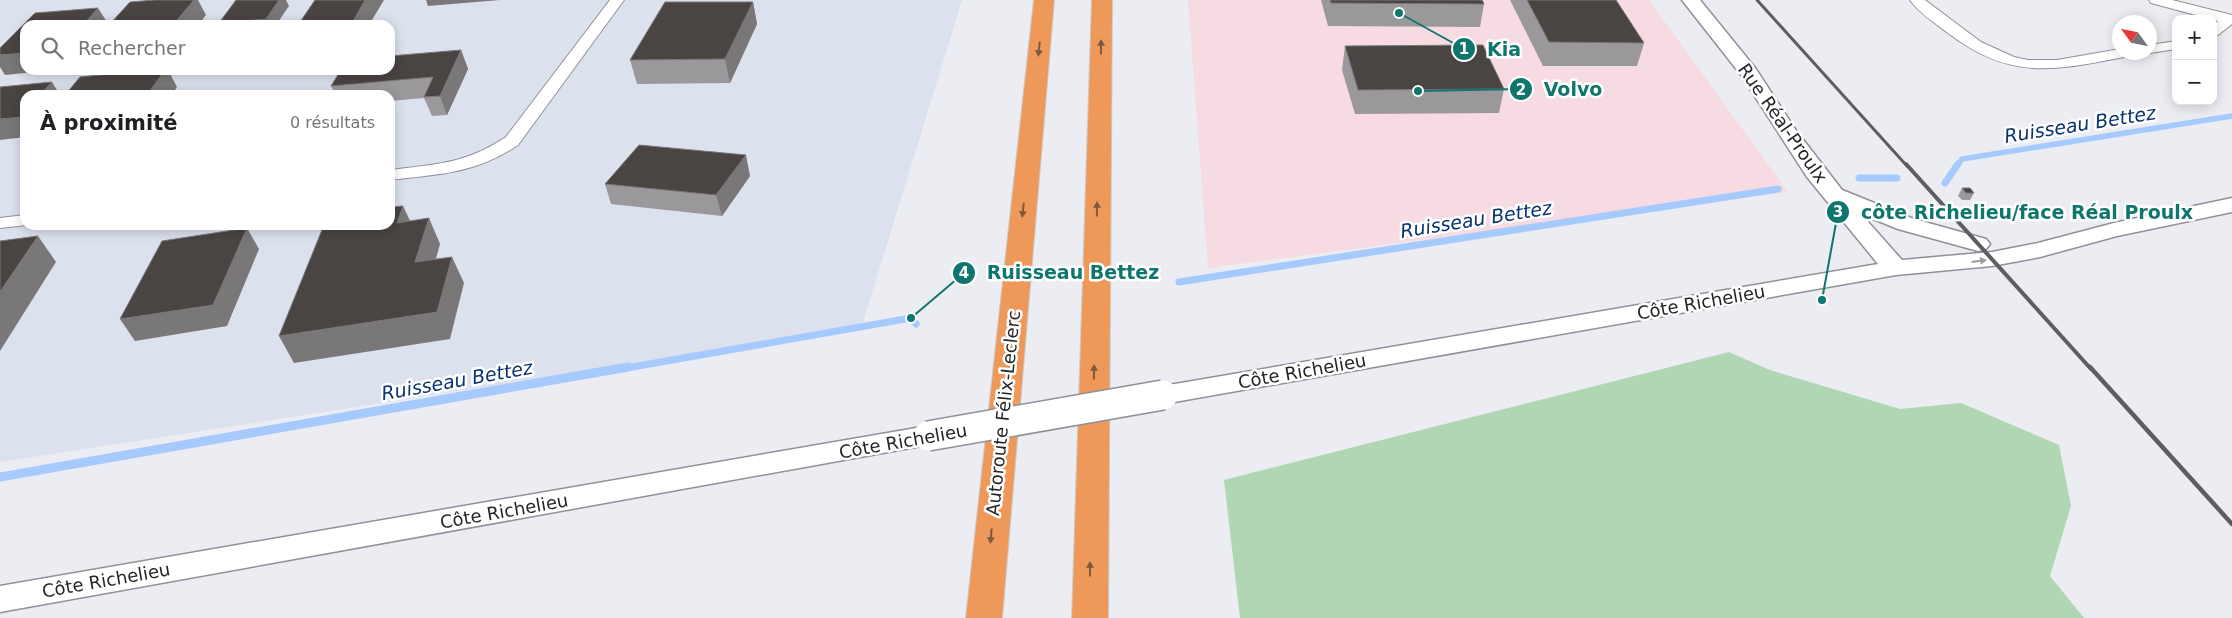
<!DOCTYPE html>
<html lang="fr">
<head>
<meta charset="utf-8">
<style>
	:root { --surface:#fff; --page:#f6f6f6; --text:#202124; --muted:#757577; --line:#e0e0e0 }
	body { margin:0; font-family:"DejaVu Sans",sans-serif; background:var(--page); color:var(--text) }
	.controls { position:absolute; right:15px; top:15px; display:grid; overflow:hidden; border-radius:10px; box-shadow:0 2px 12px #0003 }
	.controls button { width:45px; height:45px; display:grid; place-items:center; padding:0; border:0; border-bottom:1px solid var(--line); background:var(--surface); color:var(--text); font:25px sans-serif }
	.compass { position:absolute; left:2112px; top:15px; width:45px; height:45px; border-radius:50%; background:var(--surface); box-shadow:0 2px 12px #0003; rotate:303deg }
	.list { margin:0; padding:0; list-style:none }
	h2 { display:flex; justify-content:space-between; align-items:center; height:65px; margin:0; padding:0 20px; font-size:21px }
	h2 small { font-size:16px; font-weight:400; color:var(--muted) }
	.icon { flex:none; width:28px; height:28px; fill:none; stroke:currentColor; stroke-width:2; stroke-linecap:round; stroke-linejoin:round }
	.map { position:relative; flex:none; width:2232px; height:618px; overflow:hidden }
	.search { position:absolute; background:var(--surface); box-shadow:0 2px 12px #0003; left:20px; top:20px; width:375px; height:55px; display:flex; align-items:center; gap:12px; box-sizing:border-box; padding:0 18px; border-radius:15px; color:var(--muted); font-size:19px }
	.panel { position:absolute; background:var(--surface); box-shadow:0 2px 12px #0003; left:20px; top:90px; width:375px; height:140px; border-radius:15px }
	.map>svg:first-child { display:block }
	.commercial { fill:#f6dbe2 }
	.built { fill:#dbe1ed; fill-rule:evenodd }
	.green { fill:#b1d6b3 }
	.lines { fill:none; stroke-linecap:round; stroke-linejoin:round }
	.stream-far2 { stroke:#a6c9fe; stroke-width:5.5 }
	.stream-far1 { stroke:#a6c9fe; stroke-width:7 }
	.stream { stroke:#a6c9fe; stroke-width:9 }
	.minor-casing { stroke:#8f9196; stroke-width:2 }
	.tertiary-casing { stroke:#8f9196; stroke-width:3 }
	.motorway-casing { stroke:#cacbcb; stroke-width:2 }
	.minor { fill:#fff; fill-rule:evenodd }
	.tertiary { fill:#fff; fill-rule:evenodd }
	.motorway { fill:#ee995a; fill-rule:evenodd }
	.rail-far2 { stroke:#5d5e61; stroke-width:3 }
	.rail-far1 { stroke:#5d5e61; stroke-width:4 }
	.rail { stroke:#5d5e61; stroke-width:4.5 }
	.tertiary-bridge-casing { stroke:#8f9196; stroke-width:32; stroke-linecap:butt }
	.tertiary-bridge { stroke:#fff; stroke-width:29 }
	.wall { fill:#9a989b }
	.shaded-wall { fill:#7a7778 }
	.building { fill:#4a4443; stroke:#7a7778 }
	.oneway { fill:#7f593e }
	.oneway2 { fill:#9c9d9e }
	.labels { text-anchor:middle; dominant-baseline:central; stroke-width:5; stroke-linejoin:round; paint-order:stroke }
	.street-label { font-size:18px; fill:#242527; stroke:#fff }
	.water-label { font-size:19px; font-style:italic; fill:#08336f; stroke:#fff }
	.leader { fill:none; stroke:#0f766e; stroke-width:2 }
	.callout-dot { fill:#0f766e; stroke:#fff; stroke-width:2 }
	.mark-label { font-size:15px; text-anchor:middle; font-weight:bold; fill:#fff }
	.callout-label { font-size:19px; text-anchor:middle; font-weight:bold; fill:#0f766e; stroke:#fff; stroke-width:5; stroke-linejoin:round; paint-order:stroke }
</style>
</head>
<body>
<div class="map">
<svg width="2232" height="618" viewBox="0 0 2232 618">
	<rect width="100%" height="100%" fill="#ebedf3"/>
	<path class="commercial" d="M 1188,0 L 1649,0 L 1788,192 L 1208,268 Z"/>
	<path class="built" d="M 0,0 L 962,0 L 861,329 L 0,462 ZM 25,25 L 390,25 L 390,70 L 25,70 ZM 25,95 L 390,95 L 390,225 L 25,225 Z"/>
	<path class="green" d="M 1729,352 L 1770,370 L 1900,409 L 1961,403 L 2059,445 L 2071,506 L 2050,576 L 2084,618 L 1240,618 L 1224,480 Z"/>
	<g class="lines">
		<path class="stream-far2" d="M 1957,166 L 1962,159 L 2232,116"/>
		<path class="stream-far1" d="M 1859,178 L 1897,178
			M 1945,183 L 1958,164
			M 1179,282 L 1778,189
			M 621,369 L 911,318 L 916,324"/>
		<path class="stream" d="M 0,477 L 628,367"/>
		<defs>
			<path id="minor" d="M 610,0 L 624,0 L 518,145 C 474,174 440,174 390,180 L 390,170 C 437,164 465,164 506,137 Z
				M 1910,0 L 1925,0 L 1981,42 L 2014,57 L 2028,60 L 2057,60 L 2120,49 L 2120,52 L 2137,52 L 2130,56 C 2056,70 2012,82 1948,33 C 1935,23 1919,13 1910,0 Z
				M 2149,0 L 2172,0 L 2232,15 L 2232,24 L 2218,35 L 2213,36 L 2213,25 L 2218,21 L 2151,3 Z
				M 2176,41 L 2176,49 L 2150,53 L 2146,52 L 2150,52 L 2150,45 Z
				M 25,215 L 25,225 L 27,225 L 0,228 L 0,218 Z"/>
			<path id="tertiary" d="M 1682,0 L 1700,0 L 1756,69 L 1795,129 L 1842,190 L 1914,219 L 1986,239 L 1990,244 L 1986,249 L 1978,251 L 1898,229 L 1861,214 L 1902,260 L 1992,252 L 2038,243 L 2114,223 L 2232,198 L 2232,212 L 2117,236 L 2040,257 L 1992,266 L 1896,275 L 1163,404 L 1153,402 L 1149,395 L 1153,388 L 1163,386 L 1878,264 L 1807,177 L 1741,75 Z
				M 928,426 L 938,429 L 942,436 L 938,443 L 0,612 L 0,586 Z"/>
			<path id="motorway" d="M 1034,0 L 1054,0 L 1002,618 L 966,618 Z
				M 1092,0 L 1112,0 L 1108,618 L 1072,618 Z"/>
		</defs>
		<use href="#minor" class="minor-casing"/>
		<use href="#tertiary" class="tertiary-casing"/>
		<use href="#motorway" class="motorway-casing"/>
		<use href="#minor" class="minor"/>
		<use href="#tertiary" class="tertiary"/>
		<use href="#motorway" class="motorway"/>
		<path class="rail-far2" d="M 1757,0 L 1907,166"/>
		<path class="rail-far1" d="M 1906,164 L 2091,369"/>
		<path class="rail" d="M 2090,367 L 2232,524"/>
		<defs>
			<path id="tertiary-bridge" d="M 928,436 L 1163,395"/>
		</defs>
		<use href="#tertiary-bridge" class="tertiary-bridge-casing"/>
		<use href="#tertiary-bridge" class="tertiary-bridge"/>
	</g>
	<path class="wall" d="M 1321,0 L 1482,0 L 1484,4 L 1480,27 L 1328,26 Z
		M 1510,0 L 1616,0 L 1644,43 L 1637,66 L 1543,66 Z
		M 753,2 L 757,24 L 730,83 L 637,84 L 630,60 Z
		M 1345,46 L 1504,89 L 1499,113 L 1355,114 L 1342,70 Z
		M 461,50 L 468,69 L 447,115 L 432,116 L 424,98 L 390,101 L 390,95 L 336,95 L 331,86 Z
		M 750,176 L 722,216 L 611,204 L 605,184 Z
		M 1962,188 L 1974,193 L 1970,200 L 1962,200 L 1958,196 Z"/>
	<path class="shaded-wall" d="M 194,0 L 198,0 L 206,15 L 198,25 L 173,25 Z
		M 279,0 L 286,0 L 289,6 L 276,25 L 220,25 L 219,23 Z
		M 365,0 L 384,0 L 369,25 L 326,25 Z
		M 426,0 L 500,0 L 428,6 Z
		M 753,2 L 757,24 L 730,83 L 725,59 Z
		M 98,8 L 109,25 L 83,25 Z
		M 461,50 L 468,69 L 447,115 L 440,96 Z
		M 25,53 L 25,70 L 54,70 L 5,75 L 0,67 L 0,55 Z
		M 165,70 L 168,70 L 177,87 L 172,95 L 147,95 Z
		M 52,82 L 60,95 L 40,95 Z
		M 25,113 L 25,137 L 0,140 L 0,119 Z
		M 746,155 L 750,176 L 722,216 L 716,195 Z
		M 403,206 L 415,231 L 397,223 Z
		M 429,218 L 440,244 L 428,288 L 415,262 Z
		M 247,228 L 259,249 L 227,326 L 135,341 L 120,319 Z
		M 38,236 L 56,262 L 0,351 L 0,292 Z
		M 452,257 L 464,283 L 450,339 L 294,363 L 279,336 Z"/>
	<path class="building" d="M 155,0 L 194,0 L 173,25 L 109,25 L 130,2 Z
		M 236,0 L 279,0 L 266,19 L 219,23 Z
		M 315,0 L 365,0 L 352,23 L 326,25 L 298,25 Z
		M 1330,0 L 1482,0 L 1484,4 L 1331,3 Z
		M 1527,0 L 1616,0 L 1644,43 L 1549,42 Z
		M 665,2 L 753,2 L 725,59 L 630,60 Z
		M 98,8 L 83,25 L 25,25 L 25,53 L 0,55 L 0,48 L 35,13 Z
		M 1483,45 L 1504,89 L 1358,90 L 1345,46 Z
		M 461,50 L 440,96 L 424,97 L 433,77 L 331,86 L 341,70 L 390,70 L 390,56 Z
		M 150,70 L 165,70 L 147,95 L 65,95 L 80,77 Z
		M 52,82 L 40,95 L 25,95 L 25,113 L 22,117 L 0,119 L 0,87 Z
		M 639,145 L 746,155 L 716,195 L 605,184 Z
		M 1962,188 L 1970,188 L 1974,193 L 1966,193 Z
		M 403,206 L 397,223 L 429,218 L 415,262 L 452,257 L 437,312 L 279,336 L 324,225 L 390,225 L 390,207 Z
		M 247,228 L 213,305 L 120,319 L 162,241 Z
		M 38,236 L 0,292 L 0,241 Z"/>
	<defs><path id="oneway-solid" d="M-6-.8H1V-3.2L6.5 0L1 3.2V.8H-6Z" transform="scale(1.25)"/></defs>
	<g class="oneway">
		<use href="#oneway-solid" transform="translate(1101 47) rotate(-89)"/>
		<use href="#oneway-solid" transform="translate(1039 49) rotate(96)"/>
		<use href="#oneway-solid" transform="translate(1097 209) rotate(-89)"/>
		<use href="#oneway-solid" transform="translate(1023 210) rotate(96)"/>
		<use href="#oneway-solid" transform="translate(1094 372) rotate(-89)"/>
		<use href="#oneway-solid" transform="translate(991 536) rotate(95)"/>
		<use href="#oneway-solid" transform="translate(1090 569) rotate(-90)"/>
	</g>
	<use class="oneway2" href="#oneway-solid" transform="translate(1979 261) rotate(-7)"/>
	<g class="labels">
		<g class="street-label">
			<text transform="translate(1783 123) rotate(55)">Rue Réal-Proulx</text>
			<text transform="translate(1701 302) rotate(-10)">Côte Richelieu</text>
			<text transform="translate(1302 371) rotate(-10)">Côte Richelieu</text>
			<text transform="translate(1003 413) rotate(-84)">Autoroute Félix-Leclerc</text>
			<text transform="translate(903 441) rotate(-10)">Côte Richelieu</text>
			<text transform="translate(504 511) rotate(-10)">Côte Richelieu</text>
			<text transform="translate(106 580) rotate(-10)">Côte Richelieu</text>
		</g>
		<g class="water-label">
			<text transform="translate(2080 124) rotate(-9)">Ruisseau Bettez</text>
			<text transform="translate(1476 219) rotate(-9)">Ruisseau Bettez</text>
			<text transform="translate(457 380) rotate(-10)">Ruisseau Bettez</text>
		</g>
	</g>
	<path class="leader" d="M1399 13L1464 49M1418 91L1521 89M1822 300L1838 212M911 318L964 273"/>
	<g class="callout-dot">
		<circle cx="1399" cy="13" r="5"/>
		<circle cx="1418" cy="91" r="5"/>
		<circle cx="1822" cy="300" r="5"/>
		<circle cx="911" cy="318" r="5"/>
		<circle cx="1464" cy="49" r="12"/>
		<circle cx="1521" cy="89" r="12"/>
		<circle cx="1838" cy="212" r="12"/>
		<circle cx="964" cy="273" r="12"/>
	</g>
	<g class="mark-label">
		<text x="1464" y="54">1</text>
		<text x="1521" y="95">2</text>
		<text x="1838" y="217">3</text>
		<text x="964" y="278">4</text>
	</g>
	<g class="callout-label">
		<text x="1504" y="56">Kia</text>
		<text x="1573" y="96">Volvo</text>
		<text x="2027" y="219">côte Richelieu/face Réal Proulx</text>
		<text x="1073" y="279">Ruisseau Bettez</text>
	</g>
</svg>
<div class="controls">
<button>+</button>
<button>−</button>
</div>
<svg class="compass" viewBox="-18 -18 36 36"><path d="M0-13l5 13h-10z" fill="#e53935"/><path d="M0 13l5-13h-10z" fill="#757577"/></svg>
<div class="search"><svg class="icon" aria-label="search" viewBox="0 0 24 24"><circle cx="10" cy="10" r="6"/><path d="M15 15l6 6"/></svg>Rechercher</div>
<section class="panel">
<h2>À proximité<small>0 résultats</small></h2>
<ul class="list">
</ul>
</section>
</div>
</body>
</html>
